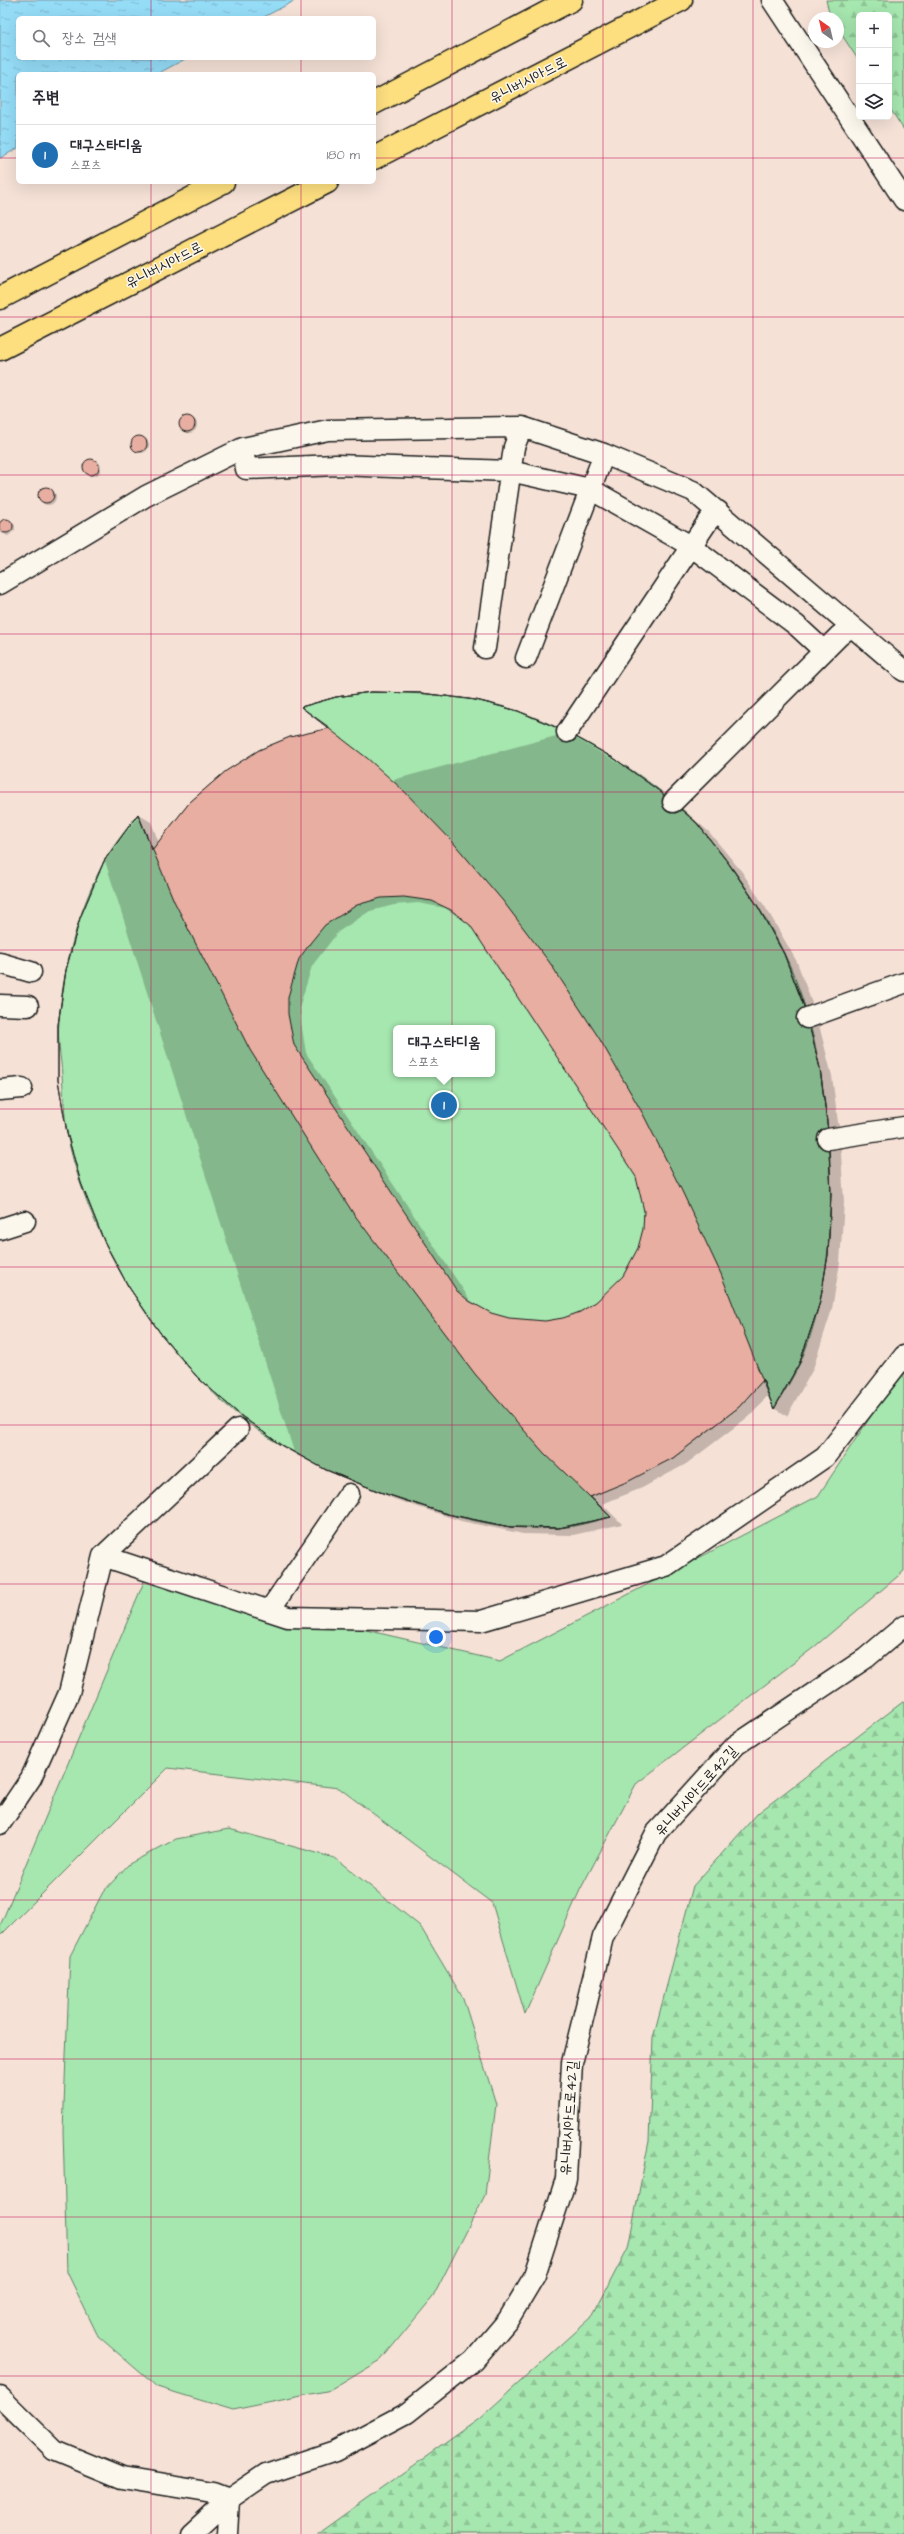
<!DOCTYPE html>
<html lang="ko">
<head>
<meta charset="utf-8">
<style>
	:root { --surface:#fff; --page:#f7f7f7; --text:#2b2b33; --muted:#7c7c81; --line:#e1e1e2; --accent:#1f6fb2 }
	body { margin:0; font-family:"Architects Daughter","Poor Story",sans-serif; background:var(--page); color:var(--text) }
	.controls { position:absolute; right:12px; top:12px; display:grid; overflow:hidden; border-radius:6px; box-shadow:0 4px 16px #0002 }
	.controls button { width:36px; height:36px; display:grid; place-items:center; padding:0; border:0; border-bottom:1px solid var(--line); background:var(--surface); color:var(--text); font:20px sans-serif }
	.compass { position:absolute; left:808px; top:12px; width:36px; height:36px; border-radius:50%; background:var(--surface); box-shadow:0 4px 16px #0002; rotate:326deg }
	.you { position:absolute; left:436px; top:1637px; width:14px; height:14px; margin:-10px; border:3px solid #fff; border-radius:50%; background:#1a73e8; box-shadow:0 0 0 6px #1a73e833 }
	.badge { display:grid; place-items:center; width:26px; height:26px; border-radius:50%; background:var(--accent); color:#fff; font-size:13px; font-weight:700 }
	.pin { position:absolute; translate:-50% -50%; border:2px solid #fff; box-shadow:0 1px 4px #0006 }
	.popup { position:absolute; left:393px; top:1025px; width:102px; height:52px; box-sizing:border-box; display:grid; place-content:center; border-radius:6px; background:var(--surface); filter:drop-shadow(0 1px 3px #0005); font-size:13px; white-space:nowrap; color:var(--muted) }
	.popup b { font-size:15px; color:var(--text) }
	.popup::after { content:''; position:absolute; left:50%; top:100%; margin-left:-8px; border:8px solid transparent; border-top-color:var(--surface) }
	.list { margin:0; padding:0; list-style:none }
	h2 { display:flex; justify-content:space-between; align-items:center; height:52px; margin:0; padding:0 16px; font-size:17px }
	h2 small { font-size:13px; font-weight:400; color:var(--muted) }
	.list li { display:grid; grid-template-columns:26px 1fr auto; gap:12px; align-items:center; box-sizing:border-box; height:60px; padding:0 16px; border-top:1px solid var(--line) }
	.list b { display:block; font-size:15px; white-space:nowrap }
	.list p { margin:0; font-size:13px; white-space:nowrap; color:var(--muted) }
	.list em { font-size:13px; font-style:normal; color:var(--muted) }
	.icon { flex:none; width:22px; height:22px; fill:none; stroke:currentColor; stroke-width:2; stroke-linecap:round; stroke-linejoin:round }
	.map { position:relative; flex:none; width:904px; height:2534px; overflow:hidden }
	.search { position:absolute; background:var(--surface); box-shadow:0 4px 16px #0002; left:16px; top:16px; width:360px; height:44px; display:flex; align-items:center; gap:10px; box-sizing:border-box; padding:0 14px; border-radius:6px; color:var(--muted); font-size:15px }
	.panel { position:absolute; background:var(--surface); box-shadow:0 4px 16px #0002; left:16px; top:72px; width:360px; height:112px; border-radius:6px }
	.map>svg:first-child { display:block }
	.forest { fill:url(#forest-firs); stroke:#618166 }
	.park { fill:#a6e6af; stroke:#618166; fill-rule:evenodd }
	.water { fill:url(#water-ripples); stroke:#658f9f }
	.shadow { fill:#0003; fill-rule:evenodd }
	.building { fill:#e7aea1; stroke:#1c1c1c; fill-rule:evenodd }
	.lines { fill:none; stroke-linecap:round; stroke-linejoin:round }
	.minor-casing { stroke:#1c1c1c; stroke-width:23 }
	.major-casing { stroke:#1c1c1c; stroke-width:25 }
	.minor { stroke:#fbf7ec; stroke-width:20 }
	.major { stroke:#fddf80; stroke-width:22 }
	.grid { fill:none; stroke:#c2185b; stroke-width:1; stroke-opacity:0.55 }
	.labels { text-anchor:middle; dominant-baseline:central; stroke-width:3; stroke-linejoin:round; paint-order:stroke }
	.street-label { font-size:15px; fill:#1c1c1c; stroke:#fbf7ec }
</style>
</head>
<body>
<div class="map">
<svg width="904" height="2534" viewBox="0 0 904 2534">
	<defs>
		<pattern id="forest-firs" width="22" height="20" patternUnits="userSpaceOnUse"><rect width="22" height="20" fill="#a6e6af"/><path d="M5 1l3.5 6h-7zM16 11l3.5 6h-7z" fill="#8ec596"/></pattern>
		<pattern id="water-ripples" width="26" height="14" patternUnits="userSpaceOnUse"><rect width="26" height="14" fill="#95dcf7"/><path d="M2 4q2-2 4 0t4 0M15 11q2-2 4 0t4 0" fill="none" stroke="#80bcd3"/></pattern>
	</defs>
	<rect width="100%" height="100%" fill="#f5e1d6"/>
	<filter id="ink" filterUnits="userSpaceOnUse"><feTurbulence type="fractalNoise" baseFrequency=".025" numOctaves="2"/><feDisplacementMap in="SourceGraphic" scale="8" xChannelSelector="R" yChannelSelector="G"/><feConvolveMatrix kernelMatrix="1 2 1 2 8 2 1 2 1" color-interpolation-filters="sRGB"/></filter>
	<g filter="url(#ink)">
		<path class="forest" d="M 826,0 L 904,0 L 904,130 L 889,107 L 889,15 L 859,15 L 859,61 L 838,29 L 838,18 L 830,17 Z
			M 904,1701 L 904,2534 L 318,2534 L 479,2419 L 591,2318 L 628,2248 L 649,2141 L 653,2038 L 693,1886 L 758,1813 Z"/>
		<path class="park" d="M 371,692 C 420,693 471,695 518,711 C 573,730 660,782 698,825 C 731,863 762,908 784,953 C 815,1017 826,1091 830,1161 C 833,1228 827,1299 801,1361 C 793,1378 783,1394 774,1409 L 762,1381 L 739,1407 L 673,1458 L 591,1497 L 611,1517 C 594,1521 576,1527 558,1528 C 504,1532 451,1516 400,1499 C 360,1485 319,1468 282,1446 C 178,1384 91,1252 67,1134 C 64,1116 64,1095 62,1075 C 61,1058 57,1039 59,1022 C 63,967 78,910 104,862 C 113,845 127,829 138,814 L 152,850 L 190,802 L 226,771 L 259,750 L 290,737 L 329,729 L 301,707 L 336,697 ZM 396,1028 L 492,1028 L 492,1074 L 396,1074 Z
			M 904,1366 L 904,1571 L 813,1648 L 636,1784 L 580,1890 L 525,2014 L 492,1903 L 339,1788 L 168,1768 L 0,1936 L 0,1926 L 148,1572 L 279,1610 L 500,1661 L 818,1496 Z
			M 229,1829 L 335,1858 L 420,1926 L 463,1998 L 496,2104 L 485,2195 L 433,2297 L 381,2360 L 331,2390 L 233,2410 L 157,2387 L 98,2336 L 67,2272 L 63,2131 L 70,1956 L 103,1892 L 129,1864 L 176,1839 Z"/>
		<path class="water" d="M 0,0 L 296,0 L 262,18 L 18,18 L 18,58 L 187,58 L 157,74 L 18,74 L 18,148 L 0,158 Z"/>
		<path class="shadow" d="M181 425a8 8 0 1 1 16 0a8 8 0 1 1-16 0Z
			M133 445a8 8 0 1 1 16 0a8 8 0 1 1-16 0Z
			M85 468a8 8 0 1 1 16 0a8 8 0 1 1-16 0Z
			M40 497a8 8 0 1 1 16 0a8 8 0 1 1-16 0Z
			M 5,519 L 15,525 L 15,530 L 8,536 L 0,532 L 0,522 Z
			M 567,733 L 627,768 L 671,799 L 709,832 L 742,872 L 769,913 L 797,962 L 817,1017 L 832,1076 L 840,1138 L 844,1202 L 840,1262 L 832,1309 L 813,1369 L 787,1416 L 775,1409 L 769,1394 L 752,1414 L 686,1464 L 642,1488 L 602,1504 L 622,1524 L 573,1535 L 523,1534 L 461,1521 L 394,1499 L 340,1476 L 294,1452 L 105,861 L 139,815 L 151,822 L 159,843 ZM 418,903 L 445,908 L 470,925 L 637,1177 L 643,1194 L 644,1229 L 639,1249 L 624,1277 L 597,1303 L 563,1319 L 545,1322 L 509,1319 L 490,1314 L 470,1300 L 306,1053 L 301,1022 L 300,1005 L 312,966 L 338,932 L 370,911 L 394,905 Z"/>
		<path class="building" d="M179 424a8 8 0 1 1 16 0a8 8 0 1 1-16 0Z
			M131 444a8 8 0 1 1 16 0a8 8 0 1 1-16 0Z
			M83 467a8 8 0 1 1 16 0a8 8 0 1 1-16 0Z
			M38 495a8 8 0 1 1 16 0a8 8 0 1 1-16 0Z
			M-1 526a7 7 0 1 1 14 0a7 7 0 1 1-14 0Z
			M 371,692 L 421,693 L 476,700 L 518,711 L 567,732 L 615,759 L 658,790 L 697,823 L 729,864 L 757,905 L 784,954 L 805,1009 L 820,1068 L 828,1130 L 831,1194 L 828,1255 L 820,1302 L 800,1362 L 774,1409 L 763,1380 L 739,1407 L 673,1458 L 629,1481 L 590,1497 L 611,1517 L 559,1528 L 510,1527 L 447,1514 L 380,1492 L 326,1470 L 281,1445 L 240,1415 L 197,1377 L 161,1334 L 128,1286 L 104,1241 L 81,1183 L 67,1133 L 58,1080 L 58,1025 L 66,970 L 80,918 L 104,861 L 138,814 L 152,850 L 190,802 L 226,771 L 259,750 L 290,737 L 330,728 L 301,707 L 336,697 ZM 404,897 L 432,901 L 451,910 L 470,925 L 636,1177 L 644,1211 L 643,1229 L 638,1248 L 623,1276 L 596,1302 L 580,1312 L 563,1318 L 545,1321 L 509,1318 L 491,1313 L 469,1301 L 457,1291 L 294,1045 L 288,1014 L 288,997 L 299,959 L 311,942 L 325,925 L 357,905 L 381,898 Z
			M 371,692 L 421,693 L 476,700 L 518,711 L 567,732 L 615,759 L 658,790 L 697,823 L 729,864 L 757,905 L 784,954 L 805,1009 L 820,1068 L 828,1130 L 831,1194 L 828,1255 L 820,1302 L 800,1362 L 774,1409 L 721,1274 L 681,1189 L 643,1114 L 599,1038 L 550,963 L 503,901 L 451,840 L 403,790 L 367,758 L 301,707 L 336,697 Z
			M 138,814 L 174,901 L 250,1050 L 353,1213 L 475,1374 L 544,1453 L 611,1517 L 559,1528 L 510,1527 L 447,1514 L 380,1492 L 326,1470 L 281,1445 L 240,1415 L 197,1377 L 161,1334 L 128,1286 L 104,1241 L 81,1183 L 67,1133 L 58,1080 L 58,1025 L 66,970 L 80,918 L 104,861 Z"/>
		<g class="lines">
			<defs>
				<path id="minor" d="M 772,0 L 904,200
					M 243,448 L 246,469 L 336,465 L 510,471 L 590,489 L 691,546 L 796,625 L 824,651
					M 0,584 L 146,496 L 243,448 L 328,430 L 522,427 L 604,454 L 693,491 L 904,671
					M 485,648 L 514,447 L 522,427
					M 526,658 L 604,454
					M 567,732 L 708,521 L 718,511
					M 673,802 L 839,636 L 850,627
					M 0,963 L 31,972
					M 0,1005 L 28,1006
					M 807,1018 L 904,983
					M 0,1090 L 22,1088
					M 828,1139 L 904,1127
					M 0,1229 L 25,1221
					M 103,1556 L 288,1617 L 481,1621 L 666,1566 L 825,1457 L 904,1356
					M 269,1611 L 349,1494
					M 0,1824 L 31,1778 L 69,1693 L 103,1556 L 238,1429
					M 0,2397 L 54,2450 L 122,2478 L 213,2493 L 229,2499 L 227,2534
					M 191,2534 L 229,2499 L 266,2474 L 335,2451 L 407,2413 L 474,2360 L 508,2320 L 535,2275 L 566,2179 L 572,2063 L 603,1937 L 656,1833 L 736,1745 L 866,1658 L 904,1626"/>
				<path id="major" d="M 374,103 L 571,0
					M 374,158 L 681,0
					M 0,298 L 223,182
					M 0,349 L 327,182"/>
			</defs>
			<use href="#minor" class="minor-casing"/>
			<use href="#major" class="major-casing"/>
			<use href="#minor" class="minor"/>
			<use href="#major" class="major"/>
		</g>
	</g>
	<path class="grid" d="M 151,0 L 151,18M 301,0 L 301,18M 452,0 L 452,2534M 603,0 L 603,2534M 753,0 L 753,2534M 151,58 L 151,74M 301,58 L 301,74M 0,158 L 18,158M 374,158 L 904,158M 151,182 L 151,2534M 301,182 L 301,2534M 0,317 L 904,317M 0,475 L 904,475M 0,634 L 904,634M 0,792 L 904,792M 0,950 L 904,950M 0,1109 L 904,1109M 0,1267 L 904,1267M 0,1425 L 904,1425M 0,1584 L 904,1584M 0,1742 L 904,1742M 0,1900 L 904,1900M 0,2059 L 904,2059M 0,2217 L 904,2217M 0,2376 L 904,2376"/>
	<g class="labels">
		<g class="street-label">
			<text transform="translate(528 80) rotate(-27)">유니버시아드로</text>
			<text transform="translate(164 265) rotate(-27)">유니버시아드로</text>
			<text transform="translate(696 1791) rotate(-48)">유니버시아드로42길</text>
			<text transform="translate(569 2118) rotate(-86)">유니버시아드로42길</text>
		</g>
	</g>
</svg>
<div class="controls">
<button>+</button>
<button>−</button>
<button><svg class="icon" aria-label="layers" viewBox="0 0 24 24"><path d="M12 4l9 5-9 5-9-5zM3 14l9 5 9-5"/></svg></button>
</div>
<svg class="compass" viewBox="-18 -18 36 36"><path d="M0-13l5 13h-10z" fill="#e53935"/><path d="M0 13l5-13h-10z" fill="#7c7c81"/></svg>
<div class="you"></div>
<div class="pin badge" style="left:444px;top:1105px">1</div>
<div class="popup"><b>대구스타디움</b>스포츠</div>
<div class="search"><svg class="icon" aria-label="search" viewBox="0 0 24 24"><circle cx="10" cy="10" r="6"/><path d="M15 15l6 6"/></svg>장소 검색</div>
<section class="panel">
<h2>주변<small></small></h2>
<ul class="list">
<li><span class="badge">1</span><div><b>대구스타디움</b><p>스포츠</p></div><em>180 m</em></li>
</ul>
</section>
</div>
</body>
</html>
